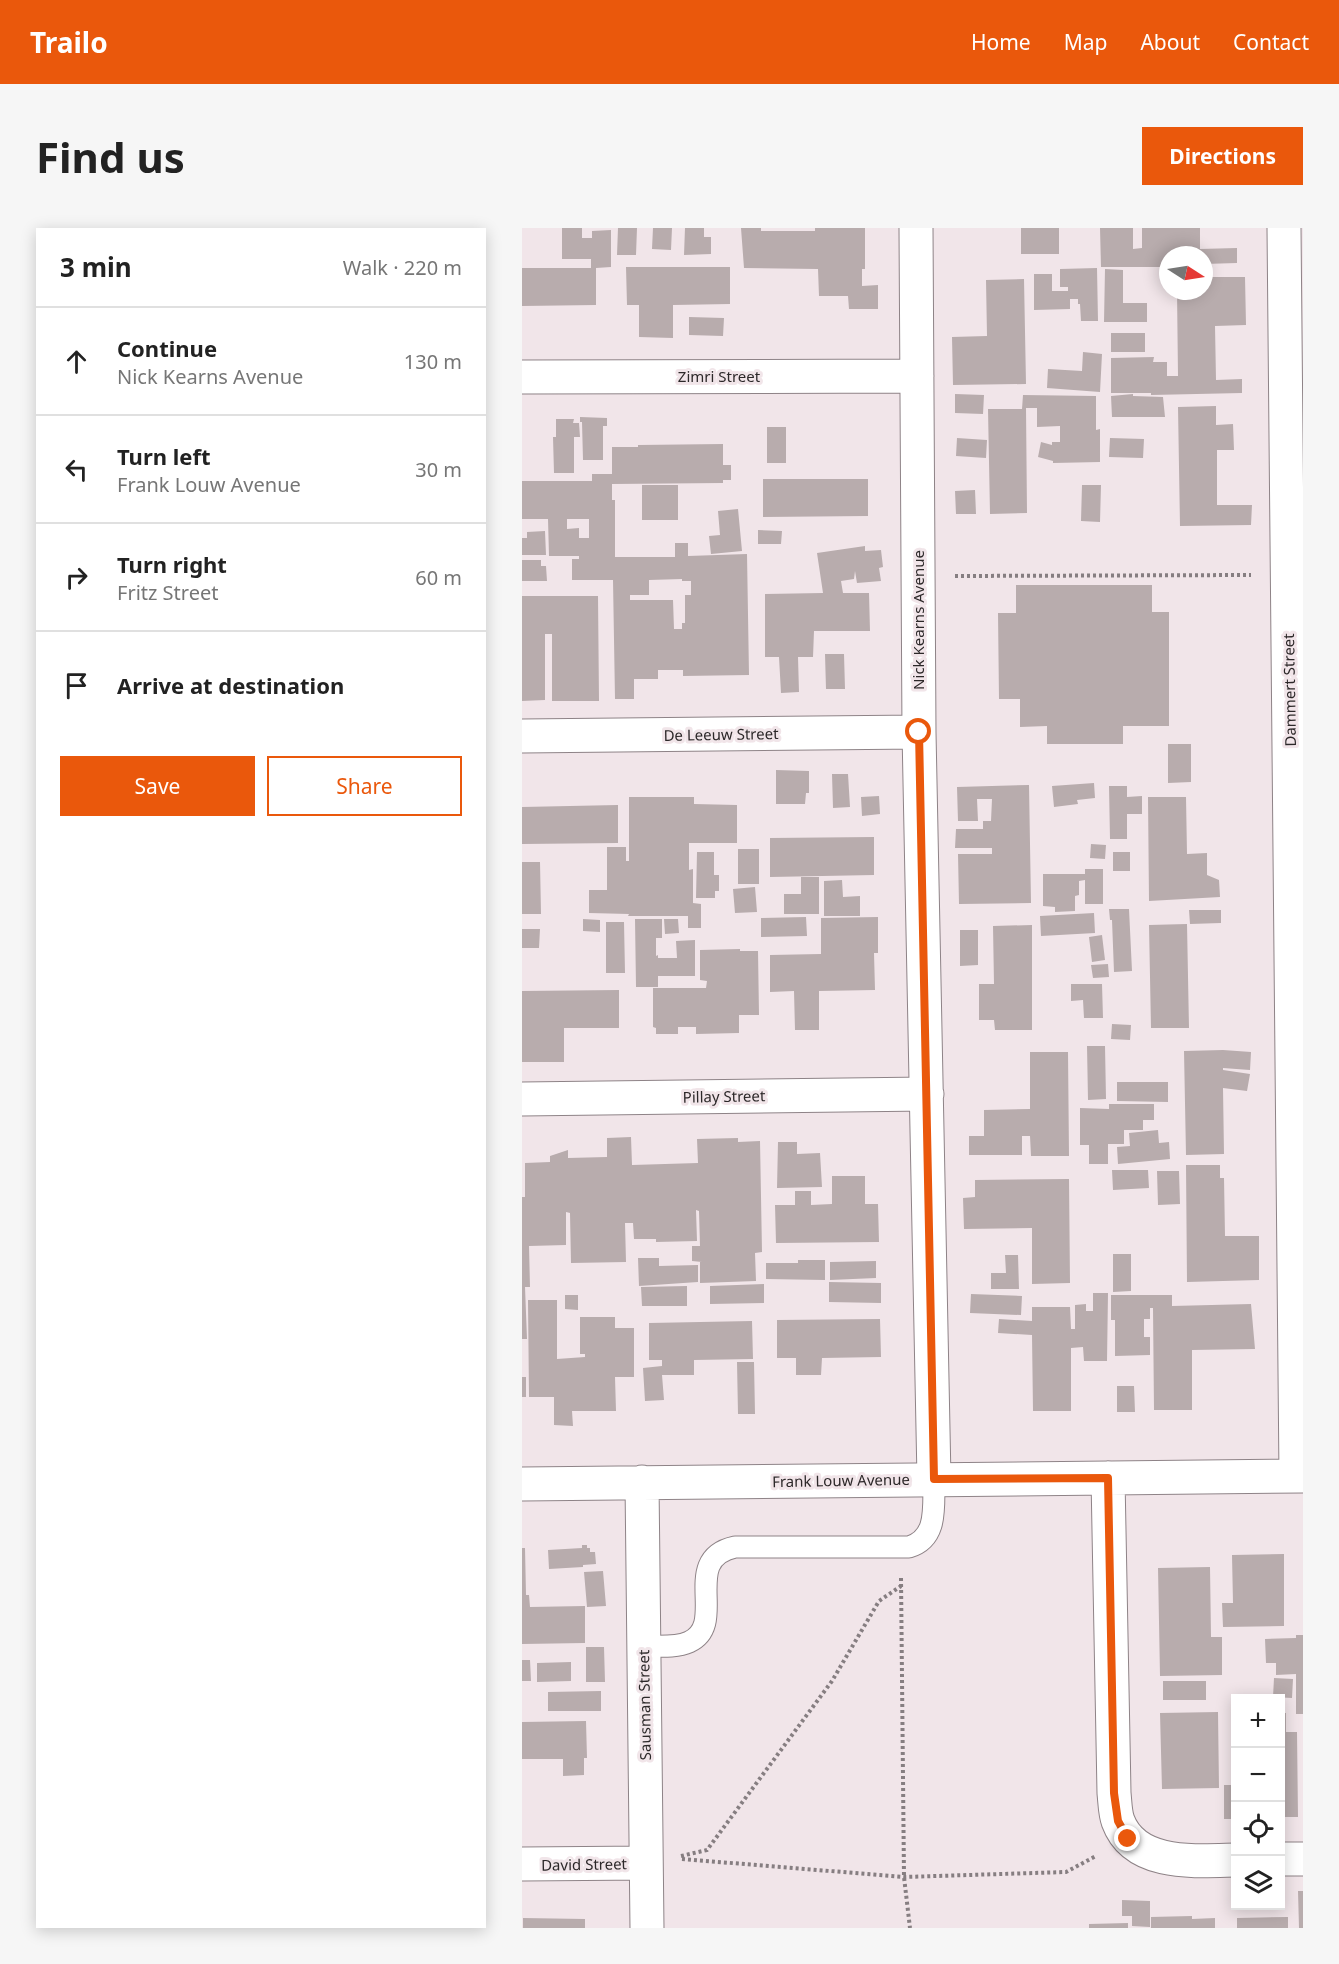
<!DOCTYPE html>
<html lang="en">
<head>
<meta charset="utf-8">
<style>
	:root { --surface:#fff; --page:#f6f6f6; --text:#222; --muted:#767676; --line:#e0e0e0; --accent:#ea580c }
	body { margin:0; font-family:"Noto Sans",sans-serif; background:var(--page); color:var(--text) }
	.controls { position:absolute; right:18px; bottom:18px; display:grid; overflow:hidden; border-radius:0px; box-shadow:0 3px 15px #0003 }
	.controls button { width:54px; height:54px; display:grid; place-items:center; padding:0; border:0; border-bottom:2px solid var(--line); background:var(--surface); color:var(--text); font:30px sans-serif }
	.compass { position:absolute; left:637px; top:18px; width:54px; height:54px; border-radius:50%; background:var(--surface); box-shadow:0 3px 15px #0003; rotate:102deg }
	.stop { position:absolute; width:18px; height:18px; margin:-14px; border:4px solid #ea580c; border-radius:50%; background:#fff }
	.stop.end { background:#ea580c; border-color:#fff; box-shadow:0 2px 6px #0008 }
	.list { margin:0; padding:0; list-style:none }
	h2 { display:flex; justify-content:space-between; align-items:center; height:78px; margin:0; padding:0 24px; font-size:26px }
	h2 small { font-size:20px; font-weight:400; color:var(--muted) }
	.list li { display:grid; grid-template-columns:39px 1fr auto; gap:18px; align-items:center; box-sizing:border-box; height:108px; padding:0 24px; border-top:2px solid var(--line) }
	.list b { display:block; font-size:22px; white-space:nowrap }
	.list p { margin:0; font-size:20px; white-space:nowrap; color:var(--muted) }
	.list em { font-size:20px; font-style:normal; color:var(--muted) }
	.actions { display:flex; gap:12px; padding:18px 24px }
	.actions a { flex:1; padding:14px 0; border:2px solid var(--accent); border-radius:0px; text-align:center; font-size:21px; color:var(--accent) }
	.actions .main { background:var(--accent); color:#fff }
	.icon { flex:none; width:33px; height:33px; fill:none; stroke:currentColor; stroke-width:2; stroke-linecap:round; stroke-linejoin:round }
	.map { position:relative; flex:none; width:781px; height:1700px; overflow:hidden; border-radius:0px }
	header { display:flex; align-items:center; gap:36px; box-sizing:border-box; height:84px; padding:0 30px; background:var(--accent); color:#fff }
	header strong { font-size:28px }
	nav { display:flex; gap:33px; margin-inline-start:auto; font-size:21px }
	.intro { display:flex; align-items:center; justify-content:space-between; box-sizing:border-box; height:144px; padding:0 36px }
	h1 { margin:0; font-size:42px }
	.button { padding:15px 27px; border-radius:0px; background:var(--accent); color:#fff; font-size:21px; font-weight:700 }
	main { display:flex; gap:36px; padding:0 36px }
	aside { flex:1; background:var(--surface); border-radius:0px; box-shadow:0 3px 15px #0003 }
	.map>svg:first-child { display:block }
	.building { fill:#b8acad; fill-rule:evenodd }
	.lines { fill:none; stroke-linecap:round; stroke-linejoin:round }
	.lane-casing { stroke:#8e8387; stroke-width:23 }
	.street-casing { stroke:#8e8387; stroke-width:35 }
	.path { stroke:#867e81; stroke-width:4; stroke-dasharray:3 3; stroke-linecap:butt }
	.lane { stroke:#fff; stroke-width:21 }
	.street { stroke:#fff; stroke-width:33 }
	.route { stroke:#ea580c; stroke-width:8 }
	.labels { text-anchor:middle; dominant-baseline:central; stroke-width:6; stroke-linejoin:round; paint-order:stroke }
	.street-label { font-size:15px; fill:#2c2829; stroke:#f1e5e9 }
</style>
</head>
<body>
<header>
<strong>Trailo</strong>
<nav><a>Home</a><a>Map</a><a>About</a><a>Contact</a></nav>
</header>
<div class="intro"><h1>Find us</h1><a class="button">Directions</a></div>
<main>
<aside>
<h2>3 min<small>Walk · 220 m</small></h2>
<ul class="list">
<li><svg class="icon" aria-label="ahead" viewBox="0 0 24 24"><path d="M12 20V5M6 11l6-6 6 6"/></svg><div><b>Continue</b><p>Nick Kearns Avenue</p></div><em>130 m</em></li>
<li><svg class="icon" aria-label="left" viewBox="0 0 24 24"><path d="M17 20v-9H6M10 6l-5 5 5 5"/></svg><div><b>Turn left</b><p>Frank Louw Avenue</p></div><em>30 m</em></li>
<li><svg class="icon" aria-label="right" viewBox="0 0 24 24"><path d="M7 20v-9h11M14 6l5 5-5 5"/></svg><div><b>Turn right</b><p>Fritz Street</p></div><em>60 m</em></li>
<li><svg class="icon" aria-label="arrive" viewBox="0 0 24 24"><path d="M6 21V4h12l-3 4 3 4H6"/></svg><div><b>Arrive at destination</b></div></li>
</ul>
<div class="actions"><a class="main">Save</a><a>Share</a></div>
</aside>
<div class="map">
<svg width="781" height="1700" viewBox="0 0 781 1700">
	<rect width="100%" height="100%" fill="#f1e5e9"/>
	<path class="building" d="M 40,0 L 60,0 L 60,10 L 70,10 L 70,3 L 89,2 L 89,39 L 74,40 L 74,77 L 0,78 L 0,40 L 69,40 L 69,31 L 40,31 Z
		M 96,0 L 115,0 L 114,27 L 95,27 Z
		M 131,0 L 150,0 L 149,22 L 130,21 Z
		M 163,0 L 182,0 L 182,9 L 189,9 L 189,26 L 162,27 Z
		M 219,0 L 239,0 L 239,3 L 293,3 L 293,0 L 343,0 L 343,41 L 340,41 L 340,58 L 356,57 L 356,81 L 327,81 L 326,68 L 297,68 L 296,41 L 222,40 Z
		M 499,0 L 537,0 L 537,26 L 499,26 Z
		M 578,0 L 611,0 L 611,21 L 620,20 L 620,0 L 678,0 L 678,21 L 715,20 L 715,35 L 682,36 L 682,27 L 646,27 L 646,39 L 579,39 Z
		M 104,39 L 208,39 L 208,76 L 151,77 L 151,110 L 117,109 L 117,77 L 105,77 Z
		M 575,40 L 576,93 L 559,93 L 558,76 L 556,76 L 556,71 L 548,71 L 548,81 L 512,82 L 512,46 L 530,46 L 530,63 L 546,63 L 546,59 L 538,59 L 538,41 Z
		M 583,41 L 601,42 L 601,75 L 625,75 L 625,94 L 582,94 Z
		M 682,49 L 723,49 L 724,97 L 693,98 L 694,152 L 720,151 L 720,165 L 629,167 L 629,165 L 589,165 L 589,130 L 632,129 L 631,134 L 645,134 L 645,148 L 656,148 L 655,63 L 682,63 Z
		M 502,51 L 504,156 L 431,157 L 430,109 L 465,108 L 464,52 Z
		M 167,89 L 202,90 L 201,108 L 167,107 Z
		M 589,105 L 623,105 L 623,124 L 589,124 Z
		M 561,124 L 580,126 L 578,164 L 525,160 L 526,141 L 560,143 Z
		M 433,166 L 462,167 L 461,186 L 433,185 Z
		M 611,166 L 611,168 L 641,169 L 643,189 L 590,189 L 589,168 Z
		M 501,167 L 574,168 L 574,202 L 578,201 L 578,234 L 531,235 L 531,233 L 516,229 L 519,214 L 530,217 L 530,214 L 538,214 L 538,198 L 515,199 L 515,180 L 504,180 L 505,285 L 468,286 L 466,181 L 500,181 Z
		M 694,178 L 694,197 L 711,196 L 712,222 L 695,222 L 695,277 L 730,277 L 729,297 L 658,298 L 656,179 Z
		M 58,189 L 85,190 L 85,198 L 81,198 L 81,232 L 61,232 L 60,194 L 58,194 Z
		M 34,191 L 52,191 L 51,195 L 57,195 L 58,209 L 52,209 L 52,245 L 32,245 L 31,209 L 34,209 Z
		M 245,199 L 264,199 L 264,235 L 245,235 Z
		M 435,210 L 465,212 L 464,230 L 434,228 Z
		M 588,210 L 622,211 L 621,230 L 587,229 Z
		M 201,216 L 201,237 L 209,237 L 209,252 L 201,252 L 201,255 L 90,256 L 90,272 L 93,272 L 93,329 L 153,329 L 153,315 L 166,315 L 166,328 L 225,326 L 227,447 L 161,448 L 161,442 L 136,442 L 136,451 L 112,451 L 112,471 L 93,471 L 91,352 L 50,352 L 50,331 L 57,331 L 57,328 L 27,328 L 26,291 L 0,291 L 0,253 L 70,253 L 70,246 L 90,246 L 90,219 L 116,219 L 116,217 ZM 45,291 L 67,291 L 67,310 L 57,310 L 57,300 L 45,301 ZM 160,351 L 160,353 L 169,353 L 169,367 L 163,367 L 163,395 L 160,395 L 160,401 L 152,401 L 151,372 L 108,372 L 108,367 L 127,367 L 127,352 Z
		M 241,251 L 346,251 L 346,288 L 241,289 Z
		M 120,257 L 156,257 L 156,292 L 120,292 Z
		M 560,257 L 579,257 L 578,294 L 559,293 Z
		M 453,262 L 454,286 L 434,286 L 433,263 Z
		M 216,281 L 220,323 L 189,326 L 187,308 L 198,307 L 196,283 Z
		M 236,302 L 260,303 L 259,316 L 236,316 Z
		M 23,303 L 24,327 L 0,327 L 0,310 L 5,310 L 5,304 Z
		M 343,318 L 343,323 L 359,322 L 361,339 L 357,340 L 359,353 L 335,355 L 333,343 L 332,351 L 319,353 L 321,365 L 347,365 L 348,403 L 292,403 L 291,429 L 276,429 L 277,464 L 259,465 L 257,429 L 243,429 L 243,366 L 301,365 L 295,325 Z
		M 0,332 L 19,332 L 19,338 L 24,338 L 25,353 L 0,353 Z
		M 494,357 L 630,357 L 630,384 L 647,384 L 647,498 L 601,498 L 601,516 L 525,516 L 525,498 L 498,499 L 498,471 L 477,471 L 476,385 L 494,385 Z
		M 0,368 L 76,368 L 77,473 L 30,473 L 30,406 L 23,406 L 23,472 L 0,473 Z
		M 303,426 L 322,426 L 323,461 L 304,461 Z
		M 646,516 L 669,516 L 669,554 L 646,555 Z
		M 254,542 L 287,543 L 287,565 L 284,565 L 283,576 L 254,576 Z
		M 310,546 L 326,546 L 328,579 L 311,580 Z
		M 572,555 L 573,570 L 555,572 L 556,576 L 532,579 L 530,558 Z
		M 507,557 L 509,675 L 437,676 L 436,626 L 470,626 L 470,620 L 433,620 L 434,601 L 461,601 L 461,593 L 469,593 L 470,571 L 455,571 L 456,593 L 436,593 L 435,559 Z
		M 587,558 L 605,558 L 605,569 L 620,568 L 620,586 L 605,586 L 605,611 L 588,611 Z
		M 357,568 L 358,586 L 340,588 L 339,569 Z
		M 107,569 L 172,569 L 172,576 L 215,577 L 215,615 L 167,615 L 167,642 L 171,641 L 171,675 L 179,676 L 179,700 L 166,700 L 166,688 L 106,688 L 107,686 L 67,685 L 67,662 L 85,662 L 85,619 L 104,619 L 104,633 L 107,633 Z
		M 626,569 L 664,569 L 665,626 L 685,625 L 685,647 L 697,652 L 698,669 L 627,673 Z
		M 96,577 L 96,615 L 0,616 L 0,579 Z
		M 352,609 L 352,647 L 248,649 L 248,610 Z
		M 569,616 L 584,617 L 583,631 L 568,630 Z
		M 216,621 L 237,621 L 237,656 L 216,656 Z
		M 175,624 L 192,624 L 192,647 L 197,647 L 197,663 L 193,663 L 193,670 L 174,670 Z
		M 591,624 L 608,624 L 608,643 L 591,643 Z
		M 0,634 L 18,634 L 19,686 L 0,686 Z
		M 563,641 L 581,641 L 581,676 L 563,676 L 563,652 L 557,653 L 557,667 L 553,668 L 553,683 L 533,684 L 533,679 L 521,678 L 521,646 L 563,646 Z
		M 279,649 L 297,649 L 297,686 L 262,686 L 262,666 L 279,666 Z
		M 320,652 L 321,669 L 338,668 L 338,688 L 302,688 L 302,653 Z
		M 233,659 L 235,684 L 213,685 L 211,661 Z
		M 587,681 L 607,681 L 610,743 L 592,744 L 590,692 L 588,692 Z
		M 667,682 L 699,682 L 699,695 L 668,696 Z
		M 572,685 L 573,705 L 519,708 L 518,688 Z
		M 284,689 L 285,708 L 239,709 L 239,690 Z
		M 356,689 L 356,725 L 352,725 L 353,762 L 297,763 L 297,802 L 273,802 L 272,763 L 248,764 L 248,727 L 299,726 L 299,690 Z
		M 61,691 L 78,692 L 78,704 L 61,703 Z
		M 113,691 L 140,691 L 140,710 L 134,710 L 134,728 L 136,727 L 136,730 L 155,730 L 154,713 L 173,712 L 173,748 L 136,748 L 136,759 L 114,759 Z
		M 142,691 L 156,691 L 157,705 L 143,706 Z
		M 84,694 L 102,694 L 103,745 L 84,745 Z
		M 665,696 L 667,800 L 629,800 L 627,697 Z
		M 510,697 L 510,802 L 473,802 L 472,792 L 457,792 L 457,756 L 472,756 L 471,698 Z
		M 0,701 L 18,701 L 17,720 L 0,720 Z
		M 438,702 L 456,702 L 456,737 L 438,738 Z
		M 580,707 L 583,732 L 570,734 L 567,709 Z
		M 218,721 L 218,723 L 236,723 L 237,787 L 217,787 L 217,805 L 174,806 L 174,799 L 156,799 L 156,806 L 134,806 L 134,800 L 131,799 L 131,760 L 184,760 L 185,753 L 178,752 L 178,722 Z
		M 586,736 L 587,749 L 571,750 L 569,737 Z
		M 549,756 L 580,756 L 581,790 L 562,790 L 561,772 L 549,773 Z
		M 97,762 L 97,800 L 42,800 L 42,834 L 0,834 L 0,763 Z
		M 590,796 L 609,797 L 608,812 L 589,811 Z
		M 565,818 L 583,818 L 584,871 L 566,872 Z
		M 701,822 L 729,824 L 728,842 L 701,840 L 701,842 L 728,846 L 725,863 L 701,860 L 702,926 L 664,927 L 662,823 Z
		M 508,824 L 546,824 L 547,928 L 509,928 L 508,908 L 500,908 L 500,927 L 447,927 L 447,908 L 462,908 L 462,882 L 508,881 Z
		M 595,854 L 646,854 L 646,874 L 595,873 Z
		M 587,876 L 632,876 L 632,892 L 621,892 L 621,902 L 602,902 L 602,916 L 586,916 L 586,936 L 567,936 L 567,917 L 558,917 L 558,880 L 587,881 Z
		M 636,902 L 637,915 L 647,914 L 648,931 L 596,936 L 595,919 L 608,918 L 607,905 Z
		M 109,909 L 110,937 L 176,935 L 175,911 L 216,910 L 216,914 L 238,913 L 240,1024 L 233,1025 L 234,1053 L 178,1055 L 178,1034 L 180,1034 L 170,1033 L 170,1018 L 178,1018 L 177,983 L 174,982 L 175,1013 L 134,1014 L 134,1011 L 112,1011 L 111,995 L 103,995 L 104,1034 L 49,1035 L 48,985 L 44,984 L 44,1017 L 7,1018 L 8,1059 L 3,1059 L 5,1111 L 0,1111 L 0,969 L 3,969 L 3,935 L 28,934 L 28,928 L 46,922 L 46,930 L 85,929 L 85,910 Z
		M 256,914 L 275,914 L 275,926 L 298,925 L 300,959 L 255,960 Z
		M 664,937 L 698,937 L 698,950 L 702,950 L 703,1008 L 737,1008 L 737,1052 L 665,1054 Z
		M 590,942 L 626,942 L 627,960 L 591,962 Z
		M 635,943 L 657,943 L 658,976 L 636,977 Z
		M 310,948 L 343,948 L 343,976 L 356,976 L 357,1014 L 254,1015 L 253,977 L 273,977 L 273,963 L 289,963 L 289,977 L 310,976 Z
		M 547,951 L 548,1055 L 510,1056 L 510,1000 L 442,1001 L 441,970 L 453,969 L 453,952 Z
		M 591,1026 L 609,1026 L 609,1063 L 591,1064 Z
		M 483,1027 L 496,1027 L 497,1061 L 469,1061 L 469,1045 L 484,1045 Z
		M 116,1030 L 137,1030 L 137,1038 L 176,1037 L 176,1054 L 117,1058 Z
		M 276,1032 L 303,1032 L 303,1052 L 244,1051 L 244,1035 L 276,1035 Z
		M 354,1033 L 354,1050 L 308,1052 L 308,1034 Z
		M 307,1054 L 359,1055 L 359,1075 L 307,1074 Z
		M 242,1056 L 242,1075 L 188,1076 L 188,1058 Z
		M 165,1058 L 165,1078 L 120,1078 L 119,1059 Z
		M 571,1065 L 586,1065 L 585,1133 L 562,1133 L 561,1119 L 549,1120 L 549,1183 L 511,1183 L 510,1107 L 476,1105 L 477,1091 L 510,1093 L 510,1079 L 548,1079 L 549,1101 L 553,1101 L 553,1077 L 564,1076 L 564,1083 L 571,1083 Z
		M 449,1066 L 500,1068 L 499,1087 L 448,1085 Z
		M 43,1067 L 56,1067 L 56,1082 L 43,1081 Z
		M 589,1067 L 650,1067 L 650,1078 L 729,1076 L 733,1121 L 670,1122 L 670,1182 L 632,1182 L 631,1080 L 628,1080 L 628,1091 L 622,1091 L 622,1109 L 628,1109 L 628,1127 L 593,1128 L 593,1092 L 589,1092 Z
		M 6,1072 L 35,1072 L 35,1131 L 63,1129 L 63,1126 L 58,1126 L 58,1089 L 93,1089 L 93,1100 L 112,1100 L 112,1149 L 93,1149 L 94,1183 L 50,1183 L 51,1198 L 32,1197 L 32,1169 L 7,1169 Z
		M 358,1091 L 359,1129 L 300,1130 L 299,1147 L 274,1147 L 274,1130 L 255,1130 L 255,1092 Z
		M 230,1093 L 231,1131 L 172,1132 L 172,1147 L 140,1147 L 142,1172 L 123,1173 L 121,1140 L 140,1138 L 140,1132 L 127,1132 L 127,1095 Z
		M 215,1134 L 232,1134 L 233,1186 L 216,1186 Z
		M 0,1149 L 4,1149 L 4,1169 L 0,1169 Z
		M 595,1158 L 612,1158 L 613,1184 L 595,1184 Z
		M 60,1317 L 65,1317 L 65,1320 L 68,1320 L 68,1324 L 73,1324 L 74,1336 L 61,1337 L 61,1339 L 27,1341 L 26,1322 L 60,1320 Z
		M 0,1320 L 3,1320 L 4,1367 L 7,1367 L 8,1379 L 63,1378 L 63,1415 L 0,1416 Z
		M 762,1326 L 762,1398 L 701,1399 L 700,1375 L 711,1375 L 710,1327 Z
		M 688,1339 L 689,1409 L 700,1409 L 700,1447 L 638,1448 L 636,1340 Z
		M 81,1343 L 84,1378 L 65,1379 L 62,1344 Z
		M 774,1407 L 781,1407 L 781,1486 L 774,1486 L 774,1446 L 754,1447 L 754,1435 L 744,1435 L 743,1411 L 774,1410 Z
		M 64,1419 L 82,1419 L 83,1454 L 64,1454 Z
		M 0,1432 L 8,1432 L 9,1453 L 0,1453 Z
		M 49,1434 L 49,1453 L 15,1454 L 15,1435 Z
		M 752,1450 L 771,1451 L 770,1470 L 751,1469 Z
		M 641,1453 L 684,1453 L 684,1472 L 641,1472 Z
		M 79,1463 L 79,1483 L 26,1483 L 26,1464 Z
		M 696,1484 L 697,1560 L 640,1561 L 638,1485 Z
		M 711,1485 L 714,1485 L 714,1591 L 702,1591 L 702,1557 L 711,1557 Z
		M 759,1485 L 764,1485 L 764,1504 L 775,1504 L 776,1589 L 759,1589 Z
		M 64,1493 L 65,1530 L 62,1530 L 62,1547 L 41,1548 L 41,1531 L 0,1531 L 0,1494 Z
		M 776,1663 L 781,1663 L 781,1700 L 777,1700 Z
		M 600,1672 L 628,1673 L 628,1699 L 610,1698 L 610,1688 L 600,1688 Z
		M 670,1688 L 670,1691 L 693,1690 L 693,1700 L 629,1700 L 629,1689 Z
		M 766,1689 L 766,1700 L 715,1700 L 715,1690 Z
		M 1,1690 L 63,1691 L 63,1700 L 1,1700 Z
		M 606,1695 L 606,1700 L 567,1700 L 567,1696 Z"/>
	<g class="lines">
		<defs>
			<path id="lane" d="M 121,1418 C 136,1418 154,1420 167,1414 C 207,1396 157,1331 213,1319 L 387,1319 C 417,1310 411,1277 412,1251"/>
			<path id="street" d="M 394,0 L 397,504 L 412,1251
				M 762,0 L 774,1248
				M 0,149 L 395,148
				M 0,508 L 397,504
				M 0,871 L 405,866
				M 586,1250 L 592,1565 C 593,1574 593,1585 596,1593 C 613,1639 674,1633 714,1632
				M 120,1254 L 125,1700
				M 0,1256 L 781,1248
				M 758,1631 L 781,1631
				M 0,1636 L 124,1635"/>
		</defs>
		<use href="#lane" class="lane-casing"/>
		<use href="#street" class="street-casing"/>
		<path class="path" d="M 433,348 L 729,347
			M 379,1350 L 382,1649 L 388,1700
			M 159,1628 L 185,1622 L 310,1453 L 357,1373 L 379,1358
			M 160,1631 L 382,1649 L 544,1644 L 574,1628"/>
		<use href="#lane" class="lane"/>
		<use href="#street" class="street"/>
	</g>
	<g class="lines">
		<path class="route" d="M 397,504 L 412,1251 L 586,1250 L 592,1565 L 596,1593 L 606,1611"/>
	</g>
	<g class="labels">
		<g class="street-label">
			<text x="197" y="148">Zimri Street</text>
			<text transform="translate(396 392) rotate(-90)">Nick Kearns Avenue</text>
			<text transform="translate(767 462) rotate(-91)">Dammert Street</text>
			<text transform="translate(199 506) rotate(-1)">De Leeuw Street</text>
			<text transform="translate(202 868) rotate(-1)">Pillay Street</text>
			<text transform="translate(319 1252) rotate(-1)">Frank Louw Avenue</text>
			<text transform="translate(122 1477) rotate(-91)">Sausman Street</text>
			<text transform="translate(62 1636) rotate(-1)">David Street</text>
		</g>
	</g>
</svg>
<div class="controls">
<button>+</button>
<button>−</button>
<button><svg class="icon" aria-label="locate" viewBox="0 0 24 24"><circle cx="12" cy="12" r="6"/><path d="M12 2v4M12 18v4M2 12h4M18 12h4"/></svg></button>
<button><svg class="icon" aria-label="layers" viewBox="0 0 24 24"><path d="M12 4l9 5-9 5-9-5zM3 14l9 5 9-5"/></svg></button>
</div>
<svg class="compass" viewBox="-18 -18 36 36"><path d="M0-13l5 13h-10z" fill="#e53935"/><path d="M0 13l5-13h-10z" fill="#767676"/></svg>
<div class="stop" style="left:397px;top:504px"></div>
<div class="stop end" style="left:606px;top:1611px"></div>
</div>
</main>
</body>
</html>
